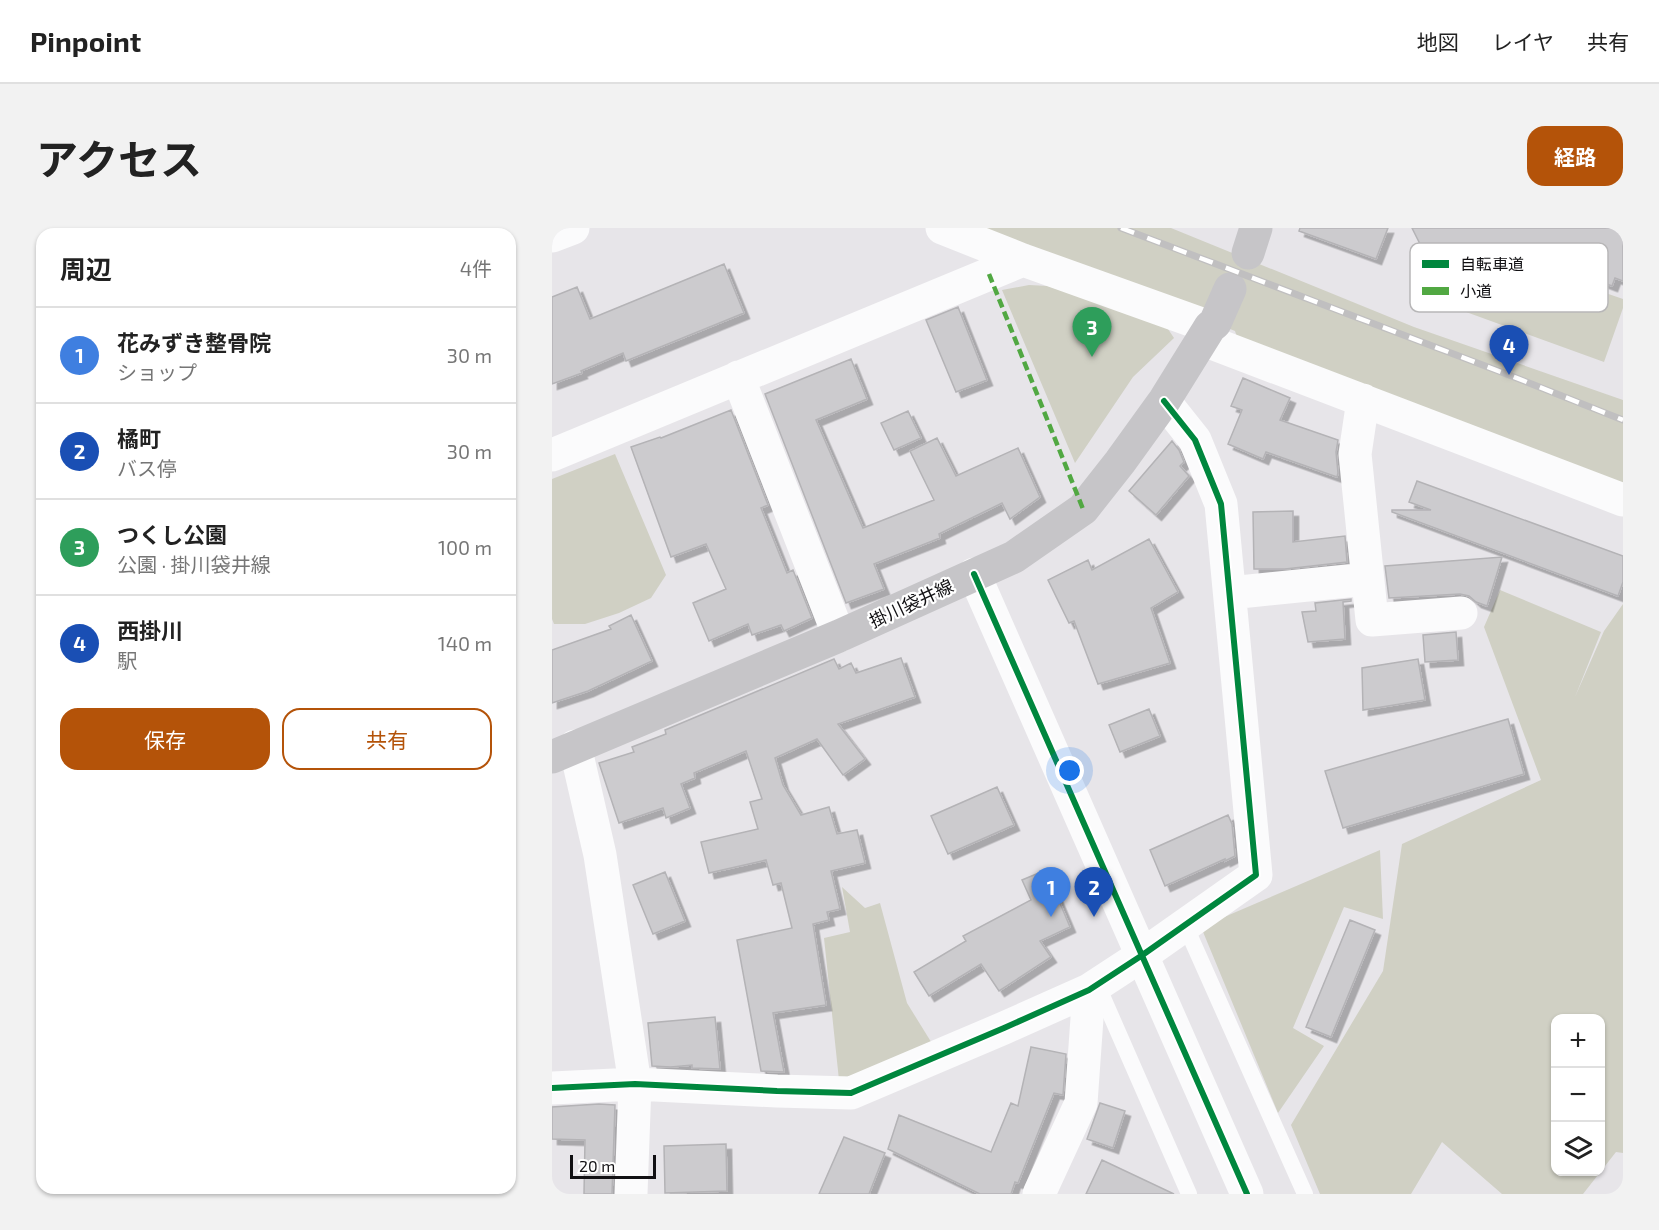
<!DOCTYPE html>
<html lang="ja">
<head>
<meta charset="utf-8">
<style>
	:root { --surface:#fff; --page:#f2f2f2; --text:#222; --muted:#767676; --line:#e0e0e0; --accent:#b45309 }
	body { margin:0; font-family:"Exo 2","Noto Sans JP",sans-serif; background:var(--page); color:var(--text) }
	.controls { position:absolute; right:18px; bottom:18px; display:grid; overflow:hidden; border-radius:12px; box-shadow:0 2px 4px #0004 }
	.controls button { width:54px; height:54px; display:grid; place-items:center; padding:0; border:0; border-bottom:2px solid var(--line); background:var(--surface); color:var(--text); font:30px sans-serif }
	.scale { position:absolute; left:18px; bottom:15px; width:86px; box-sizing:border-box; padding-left:6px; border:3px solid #111013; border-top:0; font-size:16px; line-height:21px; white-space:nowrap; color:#111013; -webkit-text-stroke:4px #fff; paint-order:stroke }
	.you { position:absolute; left:518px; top:543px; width:21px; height:21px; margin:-15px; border:4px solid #fff; border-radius:50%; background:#1a73e8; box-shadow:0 0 0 9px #1a73e833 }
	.badge { display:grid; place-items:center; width:39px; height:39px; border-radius:50%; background:var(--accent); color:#fff; font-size:20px; font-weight:700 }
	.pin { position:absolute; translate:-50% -50px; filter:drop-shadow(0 2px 3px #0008) }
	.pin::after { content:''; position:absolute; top:32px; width:21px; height:18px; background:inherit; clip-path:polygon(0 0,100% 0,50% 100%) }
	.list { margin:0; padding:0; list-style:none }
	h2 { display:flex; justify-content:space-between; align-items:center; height:78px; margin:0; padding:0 24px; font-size:26px }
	h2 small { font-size:20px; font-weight:400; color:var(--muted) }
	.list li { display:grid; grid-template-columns:39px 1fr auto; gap:18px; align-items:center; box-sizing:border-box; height:96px; padding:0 24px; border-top:2px solid var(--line) }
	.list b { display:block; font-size:22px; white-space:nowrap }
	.list p { margin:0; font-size:20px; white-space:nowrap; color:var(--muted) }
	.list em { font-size:20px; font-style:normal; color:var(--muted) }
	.actions { display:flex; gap:12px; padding:18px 24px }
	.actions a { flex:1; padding:14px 0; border:2px solid var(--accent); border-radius:18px; text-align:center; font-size:21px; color:var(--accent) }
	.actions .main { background:var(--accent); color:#fff }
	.icon { flex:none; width:33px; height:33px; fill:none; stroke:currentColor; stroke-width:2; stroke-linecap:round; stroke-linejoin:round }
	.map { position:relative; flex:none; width:1071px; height:966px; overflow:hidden; border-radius:18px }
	header { display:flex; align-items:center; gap:36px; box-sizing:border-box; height:84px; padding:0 30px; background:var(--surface); border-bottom:2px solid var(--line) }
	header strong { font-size:28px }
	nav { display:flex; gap:33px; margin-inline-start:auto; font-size:21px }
	.intro { display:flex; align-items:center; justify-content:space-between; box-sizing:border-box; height:144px; padding:0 36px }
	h1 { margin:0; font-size:42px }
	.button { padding:15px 27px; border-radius:18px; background:var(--accent); color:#fff; font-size:21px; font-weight:700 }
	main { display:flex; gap:36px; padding:0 36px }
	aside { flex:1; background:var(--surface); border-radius:18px; box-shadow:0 2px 4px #0004 }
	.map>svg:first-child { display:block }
	.green { fill:#d0d0c4; fill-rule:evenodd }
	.building { fill:#cccbce; stroke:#b4b3b6; stroke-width:1.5; filter:url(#shadow) }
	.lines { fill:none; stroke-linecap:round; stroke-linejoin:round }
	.service { stroke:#fbfbfc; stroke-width:16 }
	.minor { stroke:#fbfbfc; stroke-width:33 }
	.tertiary { stroke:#fbfbfc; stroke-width:33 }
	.secondary { stroke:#c6c5c8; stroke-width:33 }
	.rail-casing { stroke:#c0bfc0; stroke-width:7 }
	.rail { stroke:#fff; stroke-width:4.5; stroke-dasharray:14; stroke-linecap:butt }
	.quiet { stroke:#51a842; stroke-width:4.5; stroke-dasharray:9 4.5; stroke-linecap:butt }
	.cycleway-casing { stroke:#fff; stroke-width:10 }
	.cycleway { stroke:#00873e; stroke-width:6 }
	.labels { text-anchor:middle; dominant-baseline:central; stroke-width:4.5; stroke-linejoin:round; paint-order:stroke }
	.street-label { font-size:18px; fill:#111013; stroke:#fff }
	.key { fill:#fff; stroke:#b8b7b8; stroke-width:1.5 }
	.key-label { font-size:16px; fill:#111013 }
</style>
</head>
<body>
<header>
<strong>Pinpoint</strong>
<nav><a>地図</a><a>レイヤ</a><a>共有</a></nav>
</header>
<div class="intro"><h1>アクセス</h1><a class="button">経路</a></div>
<main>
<aside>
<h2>周辺<small>4件</small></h2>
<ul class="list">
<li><span class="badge" style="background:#3f7fe0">1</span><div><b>花みずき整骨院</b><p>ショップ</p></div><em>30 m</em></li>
<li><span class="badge" style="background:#1a4fb4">2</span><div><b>橘町</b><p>バス停</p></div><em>30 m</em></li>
<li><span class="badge" style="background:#2e9e5b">3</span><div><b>つくし公園</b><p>公園 · 掛川袋井線</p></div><em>100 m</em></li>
<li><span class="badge" style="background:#1a4fb4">4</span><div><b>西掛川</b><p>駅</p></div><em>140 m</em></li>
</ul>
<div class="actions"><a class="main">保存</a><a>共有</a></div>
</aside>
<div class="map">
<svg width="1071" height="966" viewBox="0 0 1071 966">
	<defs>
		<filter id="shadow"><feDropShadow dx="5.5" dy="5.5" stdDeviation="0" flood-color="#0004"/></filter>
	</defs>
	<rect width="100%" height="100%" fill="#e7e5e9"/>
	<path class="green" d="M 430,0 L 619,0 L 862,99 L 1071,172 L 1071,266 L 687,115 L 683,103 Z
		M 963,34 L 1071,71 L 1071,80 L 1052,134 L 881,72 Z
		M 477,57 L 496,58 L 614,98 L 622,110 L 581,149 L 523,235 L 450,62 Z
		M 63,226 L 114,347 L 99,370 L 67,385 L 33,396 L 2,396 L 0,391 L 0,251 Z
		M 948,362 L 1049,404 L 1023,469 L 1052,403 L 1071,376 L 1071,925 L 1064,924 L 1031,966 L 950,966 L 890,914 L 859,966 L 768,966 L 739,897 L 831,743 L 850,616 L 989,552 L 932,399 ZM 1004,790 L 1048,790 L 1048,944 L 1004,944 Z
		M 828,622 L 831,691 L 792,679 L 741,800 L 772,818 L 726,885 L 649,699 Z
		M 290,659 L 313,680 L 328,675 L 355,775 L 381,817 L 287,852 L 272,710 L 298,704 Z"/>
	<path class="building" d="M 748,0 L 836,0 L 824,31 L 747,3 Z
		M 860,0 L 1071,0 L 1071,53 L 1063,50 L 1060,58 L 965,22 L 921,40 L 918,36 L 885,50 Z
		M 172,36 L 192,85 L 74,133 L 71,125 L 29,143 L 30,145 L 0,156 L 0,69 L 25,59 L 38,91 Z
		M 406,79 L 435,152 L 404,164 L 374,92 Z
		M 299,131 L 315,171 L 264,192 L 311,300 L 382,272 L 358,223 L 385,210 L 404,248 L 466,220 L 488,269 L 458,291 L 450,275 L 387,306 L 388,310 L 322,336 L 332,361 L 294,375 L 213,166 Z
		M 691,150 L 738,170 L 728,192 L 786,212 L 784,224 L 786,245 L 785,249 L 714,224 L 711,231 L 676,216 L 690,182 L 679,178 Z
		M 179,182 L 216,277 L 209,280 L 235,345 L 241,342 L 260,390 L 232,403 L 229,397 L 200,407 L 196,396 L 157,413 L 141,375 L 174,361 L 154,316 L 119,329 L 79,219 L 108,209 L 109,210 Z
		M 356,183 L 369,210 L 342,222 L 329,195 Z
		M 620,213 L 627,222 L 632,234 L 628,238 L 637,248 L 604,287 L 577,263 Z
		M 865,253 L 1071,328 L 1071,354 L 1066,368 L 840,284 L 840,282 L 879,282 L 857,274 Z
		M 741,283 L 741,314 L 793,308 L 795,334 L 733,341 L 702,341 L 701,284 Z
		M 597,311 L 626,364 L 599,380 L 618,435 L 546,456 L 522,393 L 517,395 L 496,352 L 536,332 L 540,342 Z
		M 950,329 L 935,378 L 924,374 L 917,368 L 908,366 L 837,370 L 833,338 Z
		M 799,371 L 799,373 L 791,374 L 793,411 L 756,414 L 750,384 L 764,383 L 763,375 Z
		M 79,387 L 100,433 L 36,463 L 0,475 L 0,422 L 59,401 L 57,398 Z
		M 904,404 L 906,432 L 873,434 L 871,407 Z
		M 349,430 L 363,469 L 286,496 L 313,531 L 291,547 L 265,511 L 223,530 L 231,557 L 249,587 L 277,579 L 285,606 L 305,602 L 313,635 L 279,643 L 288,681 L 275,684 L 277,692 L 261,696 L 274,777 L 221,785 L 232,844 L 209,843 L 185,712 L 240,700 L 229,655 L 221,657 L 214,632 L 157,645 L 149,614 L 206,601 L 198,574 L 210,571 L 194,523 L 142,545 L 143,550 L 129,556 L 138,580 L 114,590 L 111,580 L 67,595 L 47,535 L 82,524 L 80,519 L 114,506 L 113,502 L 282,431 L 287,441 L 299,435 L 304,445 Z
		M 866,431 L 873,472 L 811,482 L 810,440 Z
		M 597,481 L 608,508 L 568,524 L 557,497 Z
		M 956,491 L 972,546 L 791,600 L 773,543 Z
		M 445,559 L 462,597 L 396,626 L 379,588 Z
		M 676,587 L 680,596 L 683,628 L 673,633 L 673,631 L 613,658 L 598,622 Z
		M 494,642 L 518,699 L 488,713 L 499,729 L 447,763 L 429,736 L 377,768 L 362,744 L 414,713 L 411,708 L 479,672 L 470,652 Z
		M 113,644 L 133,693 L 101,706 L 81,657 Z
		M 798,692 L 823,702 L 779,809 L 754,799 Z
		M 163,789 L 168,841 L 140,840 L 140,837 L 119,839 L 100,838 L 96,795 Z
		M 479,819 L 514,826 L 511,867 L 502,865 L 466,955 L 463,954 L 459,966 L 428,966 L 336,921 L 347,887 L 439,924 L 459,875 L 466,878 Z
		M 548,875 L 573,883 L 561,920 L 535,911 Z
		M 47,876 L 63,877 L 60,966 L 32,966 L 33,912 L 0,911 L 0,879 Z
		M 292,909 L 333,925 L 317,966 L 267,966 Z
		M 174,916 L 175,963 L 113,965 L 112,918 Z
		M 550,932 L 622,966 L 534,966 Z"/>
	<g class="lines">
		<path class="service" d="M 633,697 L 753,966
			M 545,756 L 637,966"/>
		<path class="minor" d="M 390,0 L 471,32 L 658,99
			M 0,8 L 21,0
			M 652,112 L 1071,272
			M 186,149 L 287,408
			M 811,172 L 803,226 L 820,392 L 909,385
			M 0,227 L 471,32
			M 678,365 L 815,351
			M 23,518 L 48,627 L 83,856 L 79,966
			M 0,860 L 83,856 L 225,863 L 299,865 L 452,800 L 537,762 L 589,728 L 704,647 L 669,276 L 643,212 L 612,173
			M 487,966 L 529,875 L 537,762"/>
		<path class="tertiary" d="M 422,346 L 695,966"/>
		<path class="secondary" d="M 696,25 L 704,0
			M 0,529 L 287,408 L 462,329 L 531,281 L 568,234 L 612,173 L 658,99 L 663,95 L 678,61"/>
		<defs>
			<path id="rail" d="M 569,0 L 957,147 L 1071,192"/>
		</defs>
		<use href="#rail" class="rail-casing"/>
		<use href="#rail" class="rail"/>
		<path class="quiet" d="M 437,46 L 531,281"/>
		<defs>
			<path id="cycleway" d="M 422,346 L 695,966
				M 0,860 L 83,856 L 225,863 L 299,865 L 452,800 L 537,762 L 589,728 L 704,647 L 669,276 L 643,212 L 612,173"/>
		</defs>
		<use href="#cycleway" class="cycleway-casing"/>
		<use href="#cycleway" class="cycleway"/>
	</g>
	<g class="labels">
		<g class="street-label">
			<text transform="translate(359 375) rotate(-25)">掛川袋井線</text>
		</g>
	</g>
	<rect x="858" y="15" width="198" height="69" rx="9" class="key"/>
	<rect x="870" y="32" width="27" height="8" fill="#00873e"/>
	<rect x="870" y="59" width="27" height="8" fill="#51a842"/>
	<g class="key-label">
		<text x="908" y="42">自転車道</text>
		<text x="908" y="69">小道</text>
	</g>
</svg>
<div class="controls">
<button>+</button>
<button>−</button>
<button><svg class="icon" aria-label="layers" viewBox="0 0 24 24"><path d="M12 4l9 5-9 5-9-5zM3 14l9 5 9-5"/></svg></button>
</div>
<div class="scale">20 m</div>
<div class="you"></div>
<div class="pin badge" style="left:499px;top:689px;background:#3f7fe0">1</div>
<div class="pin badge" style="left:542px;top:689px;background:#1a4fb4">2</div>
<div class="pin badge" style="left:540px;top:129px;background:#2e9e5b">3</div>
<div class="pin badge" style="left:957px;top:147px;background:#1a4fb4">4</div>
</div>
</main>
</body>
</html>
